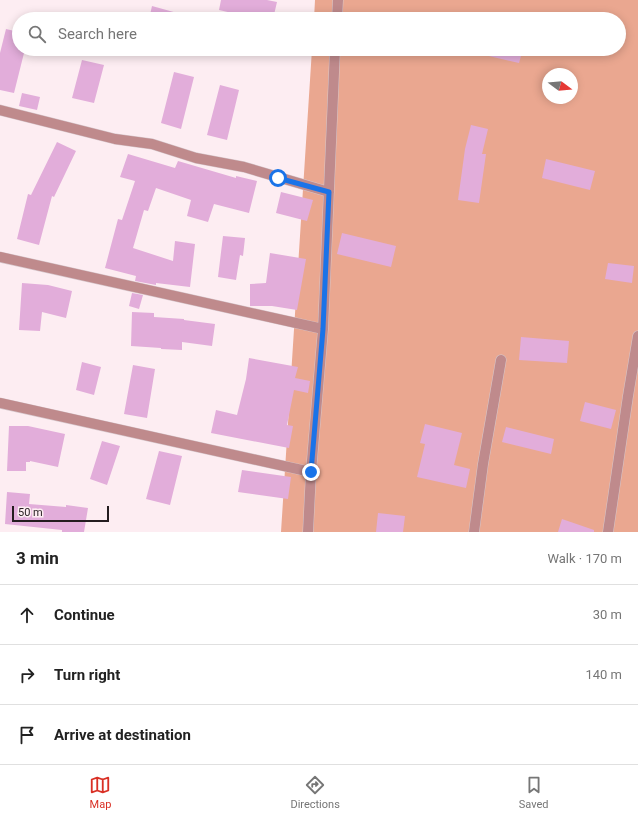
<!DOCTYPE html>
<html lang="en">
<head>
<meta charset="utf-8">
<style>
	:root { --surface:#fff; --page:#f2f2f2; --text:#222; --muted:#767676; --line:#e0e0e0; --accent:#d93025 }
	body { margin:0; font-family:Roboto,sans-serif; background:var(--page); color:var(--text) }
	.compass { position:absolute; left:542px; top:68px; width:36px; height:36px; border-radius:50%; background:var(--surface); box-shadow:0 2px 10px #0003; rotate:106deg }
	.scale { position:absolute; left:12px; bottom:10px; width:97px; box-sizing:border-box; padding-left:4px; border:2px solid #241c1f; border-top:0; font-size:11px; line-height:14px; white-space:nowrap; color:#241c1f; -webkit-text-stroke:3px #fdedf2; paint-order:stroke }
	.stop { position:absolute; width:12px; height:12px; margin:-9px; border:3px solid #1a73e8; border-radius:50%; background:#fff }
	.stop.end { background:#1a73e8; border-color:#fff; box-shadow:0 1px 4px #0008 }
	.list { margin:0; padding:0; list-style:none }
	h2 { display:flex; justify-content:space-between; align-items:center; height:52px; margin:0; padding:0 16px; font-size:17px }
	h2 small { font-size:13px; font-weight:400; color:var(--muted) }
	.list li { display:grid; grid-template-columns:26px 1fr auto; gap:12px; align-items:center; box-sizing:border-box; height:60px; padding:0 16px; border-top:1px solid var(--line) }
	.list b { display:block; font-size:15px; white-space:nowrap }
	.list em { font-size:13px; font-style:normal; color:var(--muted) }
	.icon { flex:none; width:22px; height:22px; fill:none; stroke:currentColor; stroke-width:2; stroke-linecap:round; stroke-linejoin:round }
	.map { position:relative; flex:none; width:638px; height:532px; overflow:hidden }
	.search { position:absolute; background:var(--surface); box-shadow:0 2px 10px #0003; left:12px; right:12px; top:12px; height:44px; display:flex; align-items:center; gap:10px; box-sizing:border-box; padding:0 14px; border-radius:22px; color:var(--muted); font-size:15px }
	.sheet { height:232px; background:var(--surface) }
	nav { display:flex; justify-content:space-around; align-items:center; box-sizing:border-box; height:56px; border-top:1px solid var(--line); background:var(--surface); font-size:11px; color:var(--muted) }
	nav a { display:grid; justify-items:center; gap:2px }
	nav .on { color:var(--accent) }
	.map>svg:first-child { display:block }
	.forest { fill:#eaa790; fill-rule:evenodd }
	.building { fill:#e2adda }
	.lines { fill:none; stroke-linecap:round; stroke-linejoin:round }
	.street-casing { stroke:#d6c7cc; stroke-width:11 }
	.street { stroke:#bf8a8c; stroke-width:10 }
	.route { stroke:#1a73e8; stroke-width:5 }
</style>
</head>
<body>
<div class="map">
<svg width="638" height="532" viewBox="0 0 638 532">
	<rect width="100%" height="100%" fill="#fdedf2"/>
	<path class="forest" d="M 315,0 L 638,0 L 638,532 L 281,532 L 312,49 L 619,49 L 619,19 L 314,19 ZM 548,74 L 572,74 L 572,98 L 548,98 Z"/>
	<path class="building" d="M 221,0 L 267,0 L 277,2 L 273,19 L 258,19 L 219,10 Z
		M 152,6 L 188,16 L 187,19 L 149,19 Z
		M 6,29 L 19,32 L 19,49 L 25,49 L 14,93 L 0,90 L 0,53 Z
		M 476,49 L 523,49 L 519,63 L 476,53 Z
		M 82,60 L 104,65 L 94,103 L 72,98 Z
		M 174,72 L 194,77 L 181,129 L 161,123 Z
		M 220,85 L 239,90 L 227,140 L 207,135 Z
		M 22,93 L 40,97 L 37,110 L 19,106 Z
		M 471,125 L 488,129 L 482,154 L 486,154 L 479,203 L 458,200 L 465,149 Z
		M 57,142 L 76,151 L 54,197 L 52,196 L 39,245 L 17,239 L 28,194 L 31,195 Z
		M 128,154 L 175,168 L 178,161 L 236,178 L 236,176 L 257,181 L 249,213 L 214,204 L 208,222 L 187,216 L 191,200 L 156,188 L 148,211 L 144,210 L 133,248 L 173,261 L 175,241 L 195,244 L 190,287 L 156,283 L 156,285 L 135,281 L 136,276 L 105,268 L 118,219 L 122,220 L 135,181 L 120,177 Z
		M 546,159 L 595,171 L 590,190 L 542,178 Z
		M 281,192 L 313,200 L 307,221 L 276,213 Z
		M 342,233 L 396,246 L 391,267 L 337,254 Z
		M 223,236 L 245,238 L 243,256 L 240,255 L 236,280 L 218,277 Z
		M 270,253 L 306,259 L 297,310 L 272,306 L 250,306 L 250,284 L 266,283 Z
		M 608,263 L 634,266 L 632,283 L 605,279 Z
		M 22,283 L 48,285 L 72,291 L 66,318 L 42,312 L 40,331 L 19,330 Z
		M 132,293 L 143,295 L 139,309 L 129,306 Z
		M 132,312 L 154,313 L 154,317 L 184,319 L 184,320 L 215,324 L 212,346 L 182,342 L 182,350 L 161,349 L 161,348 L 131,346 Z
		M 521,337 L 569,341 L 567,363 L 519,360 Z
		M 249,358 L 298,367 L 295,378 L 310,381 L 308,393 L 294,390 L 287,425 L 293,426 L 289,448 L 211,433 L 216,410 L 237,415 L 246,379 Z
		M 82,362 L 101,367 L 94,395 L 76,390 Z
		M 133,365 L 155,369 L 147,418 L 124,414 Z
		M 585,402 L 616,410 L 611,429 L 580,421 Z
		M 425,424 L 462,433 L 454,465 L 470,469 L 466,488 L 417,477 L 425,444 L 420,443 Z
		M 9,426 L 28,426 L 65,434 L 58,467 L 30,461 L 30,462 L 26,462 L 26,471 L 7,471 Z
		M 506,427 L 554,439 L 551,454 L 502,442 Z
		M 102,441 L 120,446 L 107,485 L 90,479 Z
		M 159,451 L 182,456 L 170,505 L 146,499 Z
		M 242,470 L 291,477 L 288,499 L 238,492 Z
		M 7,492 L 30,494 L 29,504 L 66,507 L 66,505 L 88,508 L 84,532 L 62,532 L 62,530 L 5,524 Z
		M 378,513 L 405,516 L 403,532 L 376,532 Z
		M 562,519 L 594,530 L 594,532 L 558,532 Z"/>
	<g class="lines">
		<defs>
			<path id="street" d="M 337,19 L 338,0
				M 0,110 L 115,139 L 152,144 L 196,158 L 244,167 L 329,192
				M 0,257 L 323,329
				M 0,403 L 311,472
				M 308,532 L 311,472 L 323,329 L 335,49
				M 474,532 L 483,464 L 501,360
				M 608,532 L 628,396 L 638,336"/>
		</defs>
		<use href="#street" class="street-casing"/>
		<use href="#street" class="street"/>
	</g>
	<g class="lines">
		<path class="route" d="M 278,178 L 329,192 L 323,329 L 311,472"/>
	</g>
</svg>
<svg class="compass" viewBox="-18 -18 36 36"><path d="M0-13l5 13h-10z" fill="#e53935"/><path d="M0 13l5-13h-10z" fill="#767676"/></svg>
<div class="scale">50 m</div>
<div class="stop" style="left:278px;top:178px"></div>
<div class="stop end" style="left:311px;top:472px"></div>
<div class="search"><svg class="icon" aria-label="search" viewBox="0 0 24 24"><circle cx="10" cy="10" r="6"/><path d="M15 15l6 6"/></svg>Search here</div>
</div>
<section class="sheet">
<h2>3 min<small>Walk · 170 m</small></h2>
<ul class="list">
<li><svg class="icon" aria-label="ahead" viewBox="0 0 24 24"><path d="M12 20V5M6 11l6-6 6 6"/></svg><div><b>Continue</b></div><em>30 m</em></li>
<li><svg class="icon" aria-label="right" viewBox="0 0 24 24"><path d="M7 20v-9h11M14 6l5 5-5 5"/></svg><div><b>Turn right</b></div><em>140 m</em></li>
<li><svg class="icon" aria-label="arrive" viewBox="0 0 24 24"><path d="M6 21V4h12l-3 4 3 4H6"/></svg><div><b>Arrive at destination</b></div></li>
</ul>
</section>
<nav>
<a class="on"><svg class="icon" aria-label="map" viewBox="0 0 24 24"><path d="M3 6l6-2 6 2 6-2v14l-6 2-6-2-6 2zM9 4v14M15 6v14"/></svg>Map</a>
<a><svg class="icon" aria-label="directions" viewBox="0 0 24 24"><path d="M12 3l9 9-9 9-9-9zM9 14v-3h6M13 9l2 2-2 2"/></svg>Directions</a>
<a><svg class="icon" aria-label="saved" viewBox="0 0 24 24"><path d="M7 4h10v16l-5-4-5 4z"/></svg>Saved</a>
</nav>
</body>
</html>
